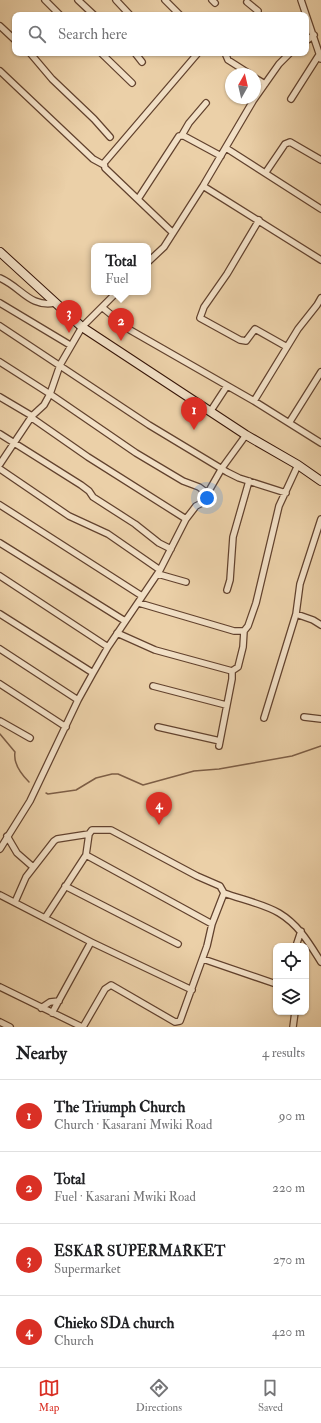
<!DOCTYPE html>
<html lang="en">
<head>
<meta charset="utf-8">
<style>
	:root { --surface:#fff; --page:#f6f6f6; --text:#202124; --muted:#757577; --line:#e0e0e0; --accent:#d93025 }
	body { margin:0; font-family:"IM FELL Double Pica",serif; background:var(--page); color:var(--text) }
	.controls { position:absolute; right:12px; bottom:12px; display:grid; overflow:hidden; border-radius:8px; box-shadow:0 1px 3px #0004 }
	.controls button { width:36px; height:36px; display:grid; place-items:center; padding:0; border:0; border-bottom:1px solid var(--line); background:var(--surface); color:var(--text); font:20px sans-serif }
	.compass { position:absolute; left:225px; top:68px; width:36px; height:36px; border-radius:50%; background:var(--surface); box-shadow:0 1px 3px #0004; rotate:8deg }
	.you { position:absolute; left:207px; top:498px; width:14px; height:14px; margin:-10px; border:3px solid #fff; border-radius:50%; background:#1a73e8; box-shadow:0 0 0 6px #1a73e833 }
	.badge { display:grid; place-items:center; width:26px; height:26px; border-radius:50%; background:var(--accent); color:#fff; font-size:13px; font-weight:700 }
	.pin { position:absolute; translate:-50% -33px; filter:drop-shadow(0 1px 2px #0008) }
	.pin::after { content:''; position:absolute; top:21px; width:14px; height:12px; background:inherit; clip-path:polygon(0 0,100% 0,50% 100%) }
	.popup { position:absolute; left:91px; top:243px; width:60px; height:52px; box-sizing:border-box; display:grid; place-content:center; border-radius:8px; background:var(--surface); filter:drop-shadow(0 1px 3px #0005); font-size:13px; white-space:nowrap; color:var(--muted) }
	.popup b { font-size:15px; color:var(--text) }
	.popup::after { content:''; position:absolute; left:50%; top:100%; margin-left:-8px; border:8px solid transparent; border-top-color:var(--surface) }
	.list { margin:0; padding:0; list-style:none }
	h2 { display:flex; justify-content:space-between; align-items:center; height:52px; margin:0; padding:0 16px; font-size:17px }
	h2 small { font-size:13px; font-weight:400; color:var(--muted) }
	.list li { display:grid; grid-template-columns:26px 1fr auto; gap:12px; align-items:center; box-sizing:border-box; height:72px; padding:0 16px; border-top:1px solid var(--line) }
	.list b { display:block; font-size:15px; white-space:nowrap }
	.list p { margin:0; font-size:13px; white-space:nowrap; color:var(--muted) }
	.list em { font-size:13px; font-style:normal; color:var(--muted) }
	.icon { flex:none; width:22px; height:22px; fill:none; stroke:currentColor; stroke-width:2; stroke-linecap:round; stroke-linejoin:round }
	.map { position:relative; flex:none; width:321px; height:1027px; overflow:hidden }
	.search { position:absolute; background:var(--surface); box-shadow:0 1px 3px #0004; left:12px; right:12px; top:12px; height:44px; display:flex; align-items:center; gap:10px; box-sizing:border-box; padding:0 14px; border-radius:8px; color:var(--muted); font-size:15px }
	.sheet { height:340px; background:var(--surface) }
	nav { display:flex; justify-content:space-around; align-items:center; box-sizing:border-box; height:56px; border-top:1px solid var(--line); background:var(--surface); font-size:11px; color:var(--muted) }
	nav a { display:grid; justify-items:center; gap:2px }
	nav .on { color:var(--accent) }
	.map>svg:first-child { display:block }
	.lines { fill:none; stroke-linecap:round; stroke-linejoin:round }
	.stream { stroke:#7d5e46; stroke-width:1.5 }
	.street-casing { stroke:#62422e; stroke-width:8 }
	.secondary-casing { stroke:#351306; stroke-width:10 }
	.street { stroke:#f2e0c6; stroke-width:5.5 }
	.secondary { stroke:#f2e0c6; stroke-width:8 }
</style>
</head>
<body>
<div class="map">
<svg width="321" height="1027" viewBox="0 0 321 1027">
	<rect width="100%" height="100%" fill="#ebd0a8"/>
	<filter id="stains"><feTurbulence type="fractalNoise" baseFrequency=".005" numOctaves="4"/><feColorMatrix values="0 0 0 0 .2 0 0 0 0 .09 0 0 0 0 .02 0 0 0 .5 -.17"/></filter>
	<radialGradient id="worn" r=".72"><stop offset=".6" stop-color="#630" stop-opacity="0"/><stop offset="1" stop-color="#630" stop-opacity=".3"/></radialGradient>
	<g class="lines">
		<path class="stream" d="M 0,734 L 15,752 C 13,764 21,774 29,782
			M 46,793 L 48,794 L 76,790 L 96,778 L 112,774 L 118,774 L 143,785 L 194,771 L 219,769 L 292,756 L 321,746"/>
		<defs>
			<path id="street" d="M 45,0 L 60,15
				M 78,0 L 94,15
				M 116,0 L 130,15
				M 165,0 L 180,15
				M 212,0 L 215,3
				M 301,0 L 321,59
				M 247,2 L 258,11 L 256,15
				M 0,26 L 15,40
				M 306,41 L 314,35
				M 30,53 L 52,79 L 94,119 L 110,137
				M 101,53 L 132,83
				M 135,53 L 142,62
				M 225,53 L 228,60 L 250,74
				M 0,71 L 93,159 L 104,165
				M 255,78 L 265,84
				M 291,99 L 319,55
				M 182,135 L 189,123 L 206,103
				M 226,148 L 321,209
				M 266,172 L 285,144 L 290,142 L 321,160
				M 203,186 L 321,260
				M 138,199 L 179,136 L 184,136 L 221,156
				M 259,220 L 227,274 L 204,307 L 200,318 L 240,340 L 246,341 L 255,329 L 287,347
				M 173,233 L 105,168 L 104,163 L 198,53
				M 148,262 L 164,247 L 203,186 L 253,101 L 279,64 L 290,53
				M 0,278 C 21,287 30,308 55,303
				M 0,303 L 70,345
				M 103,308 L 130,330 L 254,401 L 321,443
				M 0,326 L 149,425 L 227,472 L 239,478 L 286,493
				M 0,362 L 50,394 L 136,453 L 183,481 L 199,487 L 207,493
				M 0,397 L 32,416
				M 254,401 L 298,329 L 317,305 L 321,298
				M 210,412 L 227,386
				M 32,418 L 88,457 L 186,519
				M 289,423 L 321,372
				M 0,434 L 81,485 L 89,491 L 93,497 L 135,524 L 159,543 L 171,549
				M 0,464 L 32,416 L 44,405 L 50,394 L 60,365 L 82,327 L 117,292
				M 0,469 L 69,516 L 108,534 L 160,570
				M 0,505 L 142,596
				M 0,543 L 125,621
				M 158,574 L 186,582
				M 0,576 L 108,647
				M 227,590 L 230,580 L 233,537 L 249,481
				M 139,603 L 234,631 L 244,631 L 248,626 L 256,603 L 279,506 L 298,465
				M 0,614 L 93,673
				M 296,614 L 313,620 L 321,625
				M 117,633 L 155,650 L 232,671 L 232,679 L 219,746
				M 0,649 L 78,700
				M 232,671 L 238,667 L 243,647 L 244,631
				M 0,684 L 66,727
				M 153,686 L 226,705
				M 304,717 L 321,719
				M 264,718 L 296,614 L 300,584 L 321,519
				M 0,721 L 30,738
				M 158,727 L 220,741
				M 7,836 L 17,853 L 33,867
				M 0,849 L 30,801 L 78,700 L 93,673 L 108,647 L 160,570 L 186,519 L 196,506 L 202,503 L 222,468 L 246,435
				M 86,855 L 212,924
				M 65,886 L 178,944
				M 224,893 C 240,899 264,904 279,913 C 299,925 309,943 321,962
				M 0,895 L 91,942 L 192,990
				M 15,902 L 26,877 L 54,841 L 57,839 L 89,834
				M 45,918 L 86,855 L 89,834 L 92,830 L 111,830 L 197,876 L 220,886 L 224,893 L 212,924 L 207,946 L 180,1021 L 175,1022 L 111,985 L 105,989 L 83,1027
				M 296,946 L 301,931
				M 203,959 L 276,984
				M 0,987 L 82,1027
				M 41,1008 L 50,1002 L 59,1001
				M 52,1013 L 91,942
				M 0,1022 L 10,1027
				M 293,1027 L 295,1012"/>
			<path id="secondary" d="M 0,252 L 82,327 L 246,435 L 298,465 L 321,481"/>
		</defs>
		<use href="#street" class="street-casing"/>
		<use href="#secondary" class="secondary-casing"/>
		<use href="#street" class="street"/>
		<use href="#secondary" class="secondary"/>
	</g>
	<rect width="100%" height="100%" filter="url(#stains)"/>
	<rect width="100%" height="100%" fill="url(#worn)"/>
</svg>
<div class="controls">
<button><svg class="icon" aria-label="locate" viewBox="0 0 24 24"><circle cx="12" cy="12" r="6"/><path d="M12 2v4M12 18v4M2 12h4M18 12h4"/></svg></button>
<button><svg class="icon" aria-label="layers" viewBox="0 0 24 24"><path d="M12 4l9 5-9 5-9-5zM3 14l9 5 9-5"/></svg></button>
</div>
<svg class="compass" viewBox="-18 -18 36 36"><path d="M0-13l5 13h-10z" fill="#e53935"/><path d="M0 13l5-13h-10z" fill="#757577"/></svg>
<div class="you"></div>
<div class="pin badge" style="left:194px;top:430px">1</div>
<div class="pin badge" style="left:121px;top:341px">2</div>
<div class="popup"><b>Total</b>Fuel</div>
<div class="pin badge" style="left:69px;top:333px">3</div>
<div class="pin badge" style="left:159px;top:825px">4</div>
<div class="search"><svg class="icon" aria-label="search" viewBox="0 0 24 24"><circle cx="10" cy="10" r="6"/><path d="M15 15l6 6"/></svg>Search here</div>
</div>
<section class="sheet">
<h2>Nearby<small>4 results</small></h2>
<ul class="list">
<li><span class="badge">1</span><div><b>The Triumph Church</b><p>Church · Kasarani Mwiki Road</p></div><em>90 m</em></li>
<li><span class="badge">2</span><div><b>Total</b><p>Fuel · Kasarani Mwiki Road</p></div><em>220 m</em></li>
<li><span class="badge">3</span><div><b>ESKAR SUPERMARKET</b><p>Supermarket</p></div><em>270 m</em></li>
<li><span class="badge">4</span><div><b>Chieko SDA church</b><p>Church</p></div><em>420 m</em></li>
</ul>
</section>
<nav>
<a class="on"><svg class="icon" aria-label="map" viewBox="0 0 24 24"><path d="M3 6l6-2 6 2 6-2v14l-6 2-6-2-6 2zM9 4v14M15 6v14"/></svg>Map</a>
<a><svg class="icon" aria-label="directions" viewBox="0 0 24 24"><path d="M12 3l9 9-9 9-9-9zM9 14v-3h6M13 9l2 2-2 2"/></svg>Directions</a>
<a><svg class="icon" aria-label="saved" viewBox="0 0 24 24"><path d="M7 4h10v16l-5-4-5 4z"/></svg>Saved</a>
</nav>
</body>
</html>
